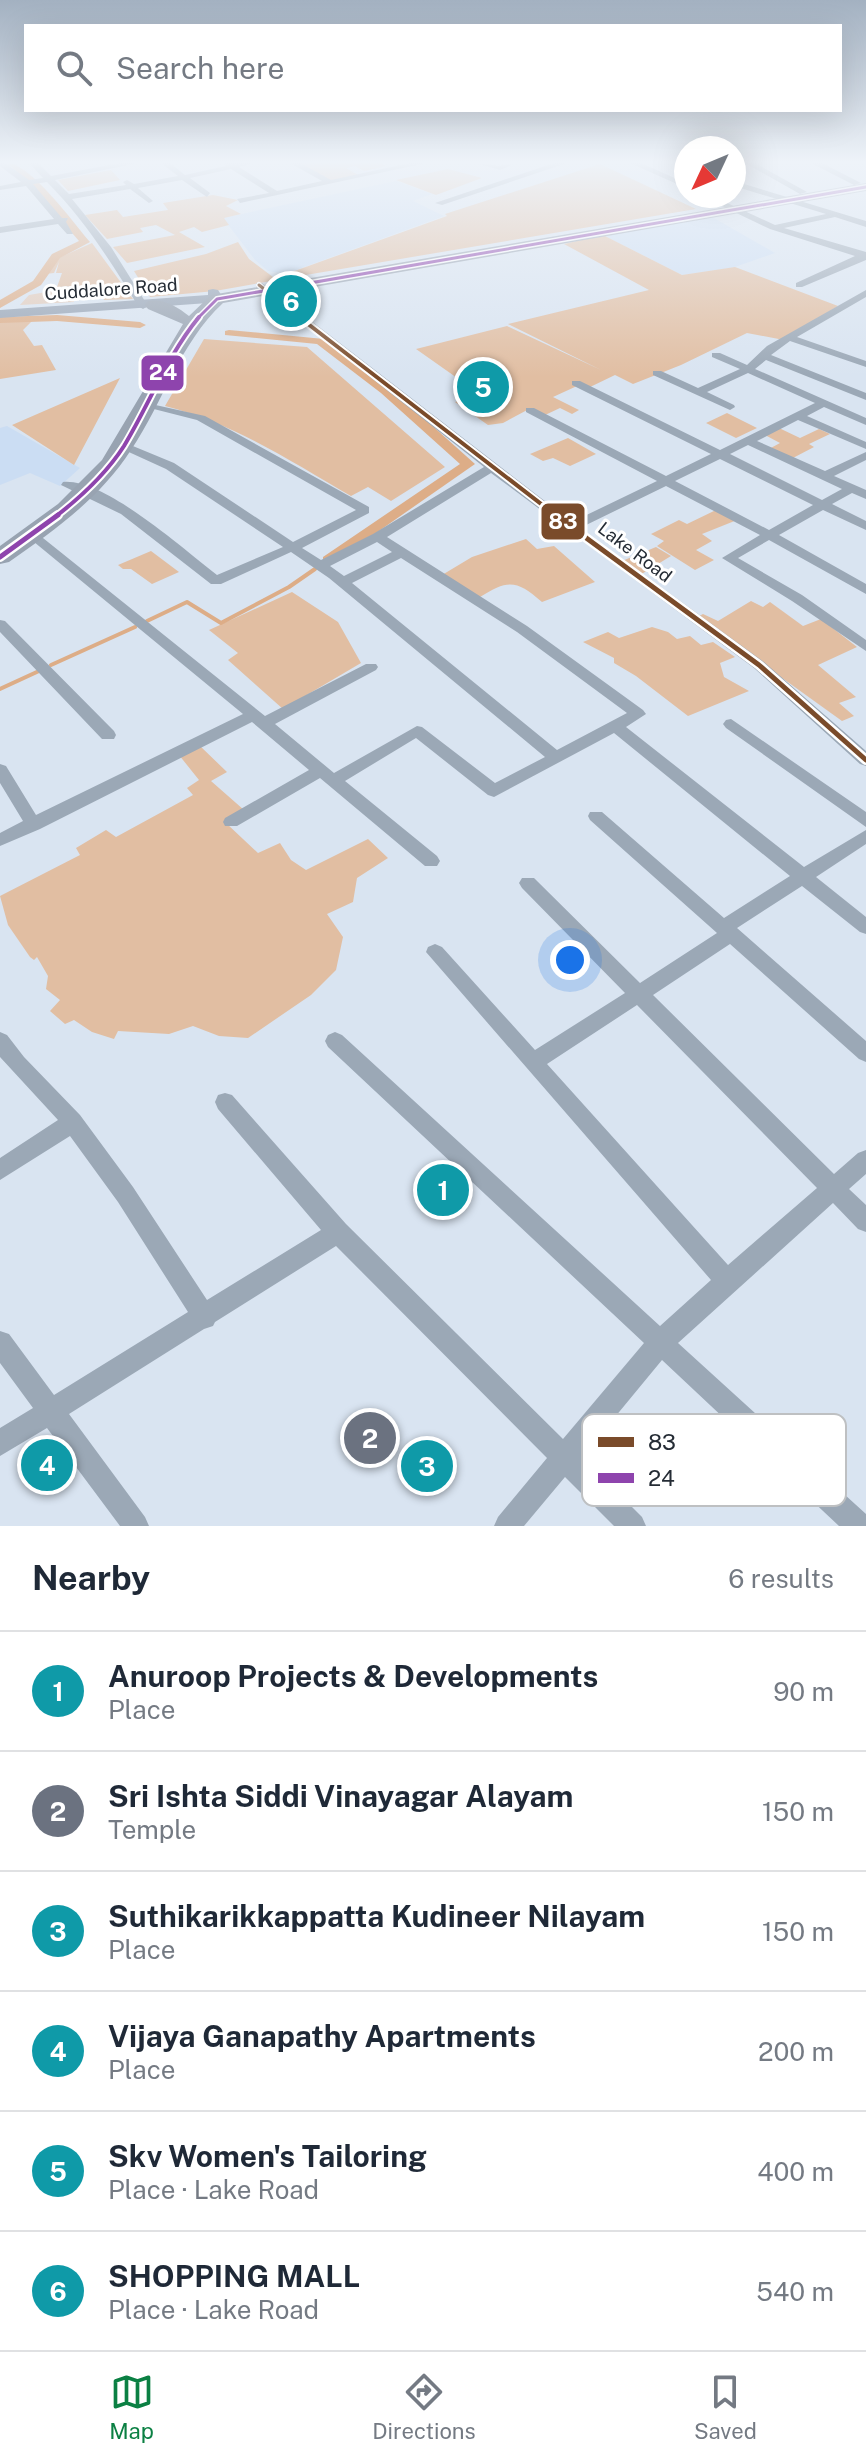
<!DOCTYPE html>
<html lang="en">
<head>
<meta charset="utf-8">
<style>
	:root { --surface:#fff; --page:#f2f2f3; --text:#1f2937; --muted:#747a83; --line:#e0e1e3; --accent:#0b8043 }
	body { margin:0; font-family:"Public Sans",sans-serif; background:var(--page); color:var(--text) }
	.compass { position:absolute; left:674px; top:136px; width:72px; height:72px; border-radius:50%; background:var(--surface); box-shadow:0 8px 32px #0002; rotate:226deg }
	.you { position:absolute; left:570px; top:960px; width:28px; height:28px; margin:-20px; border:6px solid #fff; border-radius:50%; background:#1a73e8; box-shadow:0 0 0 12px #1a73e833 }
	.badge { display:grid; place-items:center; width:52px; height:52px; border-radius:50%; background:var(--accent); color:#fff; font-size:26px; font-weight:700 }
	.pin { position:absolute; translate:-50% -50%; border:4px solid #fff; box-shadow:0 2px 8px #0006 }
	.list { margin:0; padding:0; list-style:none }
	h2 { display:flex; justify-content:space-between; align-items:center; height:104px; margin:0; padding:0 32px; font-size:34px }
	h2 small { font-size:26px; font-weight:400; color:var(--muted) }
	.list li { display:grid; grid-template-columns:52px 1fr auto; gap:24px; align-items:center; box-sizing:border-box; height:120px; padding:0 32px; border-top:2px solid var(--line) }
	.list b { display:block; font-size:30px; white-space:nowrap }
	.list p { margin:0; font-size:26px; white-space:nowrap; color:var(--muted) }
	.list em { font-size:26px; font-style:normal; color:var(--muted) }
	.icon { flex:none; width:44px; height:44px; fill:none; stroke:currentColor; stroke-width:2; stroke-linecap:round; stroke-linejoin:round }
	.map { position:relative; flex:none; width:866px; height:1526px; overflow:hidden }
	.search { position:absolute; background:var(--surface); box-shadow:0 8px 32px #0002; left:24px; right:24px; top:24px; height:88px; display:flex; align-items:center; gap:20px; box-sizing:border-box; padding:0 28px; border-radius:0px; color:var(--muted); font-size:30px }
	.sheet { height:824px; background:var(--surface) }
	nav { display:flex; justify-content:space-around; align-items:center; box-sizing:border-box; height:112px; border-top:2px solid var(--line); background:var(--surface); font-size:22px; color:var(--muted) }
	nav a { display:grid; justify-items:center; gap:4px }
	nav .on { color:var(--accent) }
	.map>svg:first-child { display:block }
	.built { fill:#cbddf3 }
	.green { fill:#e2ccbd }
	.forest { fill:#e1bea2 }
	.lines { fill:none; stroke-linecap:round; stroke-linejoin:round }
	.stream { stroke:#ddad87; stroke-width:4 }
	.canal { fill:#ddad87; fill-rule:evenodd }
	.street { fill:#9ba8b6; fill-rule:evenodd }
	.secondary { fill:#98a5b6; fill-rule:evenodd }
	.highway { fill:#98a3b1; fill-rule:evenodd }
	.bus-1-far2-casing { stroke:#fff; stroke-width:6 }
	.bus-1-far1-casing { stroke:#fff; stroke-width:8 }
	.bus-1-casing { stroke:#fff; stroke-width:10 }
	.bus-2-far2-casing { stroke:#fff; stroke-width:6 }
	.bus-2-far1-casing { stroke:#fff; stroke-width:8 }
	.bus-2-casing { stroke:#fff; stroke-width:10 }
	.bus-1-far2 { stroke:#7a4b2a; stroke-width:3 }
	.bus-1-far1 { stroke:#7a4b2a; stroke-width:4 }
	.bus-1 { stroke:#7a4b2a; stroke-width:5 }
	.bus-2-far2 { stroke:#8e44ad; stroke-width:3 }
	.bus-2-far1 { stroke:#8e44ad; stroke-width:4 }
	.bus-2 { stroke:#8e44ad; stroke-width:5 }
	.labels { text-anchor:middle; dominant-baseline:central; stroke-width:6; stroke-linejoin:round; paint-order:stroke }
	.far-street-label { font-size:18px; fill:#252c35; stroke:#fff }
	.key { fill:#fff; stroke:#bec0c2; stroke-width:2 }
	.key-label { font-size:22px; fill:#252c35 }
	.line-badge { stroke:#fff; stroke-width:3 }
	.badge-label { font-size:22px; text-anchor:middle; font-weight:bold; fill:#fff }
</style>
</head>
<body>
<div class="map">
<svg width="866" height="1526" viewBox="0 0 866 1526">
	<rect width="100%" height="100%" fill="#d9e4f1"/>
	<path class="built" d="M 396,181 L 432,194 L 413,201 L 444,216 L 285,274 L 268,271 L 255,260 L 223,218 Z
		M 712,217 L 775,253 L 732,268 L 682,275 L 603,235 Z
		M 7,426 L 80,468 L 60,486 L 30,473 L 0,485 L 0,428 Z"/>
	<path class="green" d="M 75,287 L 74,302 L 20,305 L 29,295 Z"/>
	<path class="forest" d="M 295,163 L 381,163 L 386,166 L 364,171 L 355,166 L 346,168 L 358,175 L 329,182 Z
		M 600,164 L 696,209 L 282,279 L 278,277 L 447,216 L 445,214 Z
		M 448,169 L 482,178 L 436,195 L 396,180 Z
		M 111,170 L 120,180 L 68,191 L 58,180 Z
		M 213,195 L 238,200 L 226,206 L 241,214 L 224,218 L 229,225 L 202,232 L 194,227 L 179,232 L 205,247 L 127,263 L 113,247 L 175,235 L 156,225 L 140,228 L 143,232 L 107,239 L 85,215 L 117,210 L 123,217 L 168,210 L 163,203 Z
		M 603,235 L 682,275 L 735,267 L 838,306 L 784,340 L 747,333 L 681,365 L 633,384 L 615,375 L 588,388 L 577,386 L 553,397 L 579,410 L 572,414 L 560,408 L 543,416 L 529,409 L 503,423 L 488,425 L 455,402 L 480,394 L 490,398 L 504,392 L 475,376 L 460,380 L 416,349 L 507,326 L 601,370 L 508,324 L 649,290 L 564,244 Z
		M 238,242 L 249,259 L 277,280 L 215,291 L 150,297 L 134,271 L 206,254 Z
		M 92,243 L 133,299 L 104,300 L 98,285 L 77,289 L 77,286 L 57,287 L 62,273 L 56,273 L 59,262 L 54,273 L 45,274 L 54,260 Z
		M 34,319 L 23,330 L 34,346 L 42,345 L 56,370 L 0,379 L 0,320 Z
		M 204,339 L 307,347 L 445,467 L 391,501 L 368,487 L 351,496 C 290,461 233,423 165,406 Z
		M 120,378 L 74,465 L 12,425 Z
		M 727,413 L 757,428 L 736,438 L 706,423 Z
		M 779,428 L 800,438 L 819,429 L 830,434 L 809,444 L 814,447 L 791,459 L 769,449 L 780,443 L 765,435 Z
		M 568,438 L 596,454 L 570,466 L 553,458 L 543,461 L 530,454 Z
		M 716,510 L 737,520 L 702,534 L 712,541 L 696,550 L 714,560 L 695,570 L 657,546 L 664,541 L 651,534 L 679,520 L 687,524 Z
		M 526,539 L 537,549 L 554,546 L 595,582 L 542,602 C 517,580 508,579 480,597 L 442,575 L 472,557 Z
		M 656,547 L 671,556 L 640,575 L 622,561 Z
		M 151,551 L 179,572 L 152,584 L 131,569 L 123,569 L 118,565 Z
		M 292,592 L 338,622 L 361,663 L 283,709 L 228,660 L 238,653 L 209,630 Z
		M 751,601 L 763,607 L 770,602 L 803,626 L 821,619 L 857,647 L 818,665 L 856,697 L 839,703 L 854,716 L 842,721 L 697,617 L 703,614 L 718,621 Z
		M 652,627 L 668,632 L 677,639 L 690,636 L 701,645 L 713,642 L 735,657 L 720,663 L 724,677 L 749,691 L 688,716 L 636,676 L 614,663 L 614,658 L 583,642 L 608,632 L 619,638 Z
		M 199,745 L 227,772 L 211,781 L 244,810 L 226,823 L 258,853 L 280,843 L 291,860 L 306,870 L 368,839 L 388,858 L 357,878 L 353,902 L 327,914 L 343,937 L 336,970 L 311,995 L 248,1038 L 219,1036 L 193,1026 L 169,1034 L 118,1031 L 114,1039 L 92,1032 L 74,1020 L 65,1024 L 50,1011 L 60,1000 L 46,989 L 48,976 L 37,957 L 34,960 L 30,957 L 8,925 L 0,896 L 80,855 L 76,848 L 106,830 L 116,837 L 193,795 L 187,788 L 199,780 L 179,755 Z"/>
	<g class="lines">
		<path class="stream" d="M 147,621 L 187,602 L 221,623 L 289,587 L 315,569
			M 51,665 L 135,627
			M 0,689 L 39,671"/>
		<path class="canal" d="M 7,163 C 30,163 74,223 90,242 L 60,258 L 41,285 L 0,308 L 0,300 L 33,281 L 52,254 L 79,241 L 27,181 Z
			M 57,315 L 140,322 L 146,325 L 140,328 L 57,321 L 0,323 L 0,317 Z
			M 229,330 L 324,339 L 389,387 L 475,464 L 333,563 L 323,563 L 323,557 L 460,464 L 381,393 L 317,344 L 225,335 L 225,331 Z"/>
		<path class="street" d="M 0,163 L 5,163 L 29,180 L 43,178 L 29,163 L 38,163 L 51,176 L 120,163 L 138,163 L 55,180 L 69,194 L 126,185 L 123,182 L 127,180 L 134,184 L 178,176 L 161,163 L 170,163 L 185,175 L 226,166 L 225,163 L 253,163 L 239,167 L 277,191 L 322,181 L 290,163 L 300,163 L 331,180 L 410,163 L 426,163 L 240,203 L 237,199 L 269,193 L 231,169 L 190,178 L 210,193 L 207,197 L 182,180 L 138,188 L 153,201 L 149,203 L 130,189 L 72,199 L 111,247 L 148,306 L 143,309 L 138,306 C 111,262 84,219 47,182 L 33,184 L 62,218 L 68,218 L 66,222 L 73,234 L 67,234 L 58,224 L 0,233 L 0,227 L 54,219 L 26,186 L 0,190 L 0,186 L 21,182 L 0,166 Z
			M 476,163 L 499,166 L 516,163 L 500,170 Z
			M 554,163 L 567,163 L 442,205 L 435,203 Z
			M 630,163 L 641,163 L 686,183 L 686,188 Z
			M 677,163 L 686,163 L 686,167 Z
			M 745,163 L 755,163 L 807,192 L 800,194 Z
			M 811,163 L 822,163 L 861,183 L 854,185 Z
			M 734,181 L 866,221 L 866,227 L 835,217 L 784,228 L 866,252 L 866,260 L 802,287 L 796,287 L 796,283 L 855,256 L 770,229 L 701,196 L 712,196 L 775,225 L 826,214 L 734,186 Z
			M 256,283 L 262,283 L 572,522 L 657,481 L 526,412 L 526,408 L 534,408 L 666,476 L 711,454 L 572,385 L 572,381 L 580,381 L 720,450 L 815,403 L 748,373 L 707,392 L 734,405 L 735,407 L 730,410 L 653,375 L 653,371 L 661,371 L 698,388 L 740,369 L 712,357 L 712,353 L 720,353 L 747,365 L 767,346 L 866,290 L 866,297 L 797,337 L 866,361 L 866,367 L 790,341 L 771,355 L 866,393 L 866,400 L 766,360 L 755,369 L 866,418 L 866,425 L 824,407 L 807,416 L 866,442 L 866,449 L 798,420 L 757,441 L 825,471 L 866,452 L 866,460 L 834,476 L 866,490 L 866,499 L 852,493 L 832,504 L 866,521 L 866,530 L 823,510 L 779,535 L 866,584 L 866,594 L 769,540 L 738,558 L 802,595 L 866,640 L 866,651 L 792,601 L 722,558 L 760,535 L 666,486 L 580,528 L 764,662 L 866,751 L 866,766 L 860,764 L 754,668 L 491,473 L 387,537 L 527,626 L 643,710 L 646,714 L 626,727 L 804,867 L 866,830 L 866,844 L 816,877 L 866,917 L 866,934 L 860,932 L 802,886 L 737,928 L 866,1041 L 866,1062 L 859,1059 L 730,944 L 653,995 L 834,1174 L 858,1153 L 866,1150 L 866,1174 L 849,1189 L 866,1205 L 866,1232 L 858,1229 L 833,1203 L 678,1343 L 866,1514 L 866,1526 L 839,1526 L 662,1360 L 582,1457 L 642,1517 L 646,1526 L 614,1526 L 565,1477 L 524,1526 L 494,1526 L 498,1517 L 547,1458 L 336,1246 L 215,1322 L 213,1326 L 204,1329 L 69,1414 L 145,1517 L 149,1526 L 120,1526 L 47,1428 L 0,1456 L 0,1428 L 33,1408 L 0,1363 L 0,1331 L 9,1334 L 54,1395 L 188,1312 L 118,1202 L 70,1136 L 0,1180 L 0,1158 L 58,1120 L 0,1057 L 0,1032 L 7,1035 L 24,1057 L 80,1115 L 133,1187 L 207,1300 L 321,1230 L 218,1109 L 215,1102 L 218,1095 L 225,1093 L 232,1095 L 346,1224 L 563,1439 L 644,1343 L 328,1047 L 325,1041 L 328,1035 L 335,1032 L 342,1035 L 660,1326 L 711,1280 L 426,952 L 428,947 L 435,944 L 442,947 L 535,1050 L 625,993 L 522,888 L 519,883 L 522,878 L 534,878 L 640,983 L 717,933 L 590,820 L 588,816 L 590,812 L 602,812 L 724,918 L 790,876 L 614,733 L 494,797 L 488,795 L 416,738 L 345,781 L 437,856 L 440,861 L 437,866 L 425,866 L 320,778 L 237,826 L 225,826 L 223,822 L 225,818 L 309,770 L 252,722 L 40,829 L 0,846 L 0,833 L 23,821 L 0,783 L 0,764 L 6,766 L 36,815 L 243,714 L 28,537 L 28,531 L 33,530 L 265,716 L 366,664 L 376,664 L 378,667 L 376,670 L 275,724 L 334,773 L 417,726 L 422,727 L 495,783 L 545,757 L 329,578 L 291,552 L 221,584 L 211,584 L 121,514 L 61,485 L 63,482 C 105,478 184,550 217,575 L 283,547 L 166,469 L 120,448 L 120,444 L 128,444 L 174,463 L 293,542 L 356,510 L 197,420 L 142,406 L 142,402 L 205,416 L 369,507 L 369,513 L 302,548 L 321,560 L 373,534 L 484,467 L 256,287 ZM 748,445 L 842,489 L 822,500 L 730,454 ZM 720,459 L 813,505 L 769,530 L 675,481 ZM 377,542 L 392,552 L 344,576 L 330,566 ZM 401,558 L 517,632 L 627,713 L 557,750 L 352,583 ZM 637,1005 L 817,1188 L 728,1265 L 547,1064 Z
			M 0,620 L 5,621 L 114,731 L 116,735 L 114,739 L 102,739 L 0,632 Z
			M 731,719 L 866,812 L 866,827 L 726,728 L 723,724 L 726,720 Z"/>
		<path class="secondary" d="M 213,289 L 218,290 L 224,299 L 222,302 L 0,318 L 0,310 L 208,295 L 208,290 Z"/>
		<path class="highway" d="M 866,183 L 866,191 L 223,303 C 179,344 164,401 131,450 C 100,498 55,530 9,562 L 0,564 L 0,546 L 58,504 L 102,460 L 183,324 L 148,309 L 145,305 L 148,301 C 163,298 178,307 189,316 L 211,295 L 217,294 Z"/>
		<defs>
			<path id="bus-1-far2" d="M 259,285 L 302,319"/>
			<path id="bus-1-far1" d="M 299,317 L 558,517"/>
			<path id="bus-1" d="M 555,515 L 759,665 L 866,760"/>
			<path id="bus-2-far2" d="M 197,319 L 217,299 L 866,187"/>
			<path id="bus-2-far1" d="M 55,517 C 81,497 106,474 124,446 C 150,403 167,356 199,317"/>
			<path id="bus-2" d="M 0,557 L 58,515"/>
		</defs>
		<use href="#bus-1-far2" class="bus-1-far2-casing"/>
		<use href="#bus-1-far1" class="bus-1-far1-casing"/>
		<use href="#bus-1" class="bus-1-casing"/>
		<use href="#bus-2-far2" class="bus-2-far2-casing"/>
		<use href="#bus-2-far1" class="bus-2-far1-casing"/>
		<use href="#bus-2" class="bus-2-casing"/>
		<use href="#bus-1-far2" class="bus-1-far2"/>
		<use href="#bus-1-far1" class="bus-1-far1"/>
		<use href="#bus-1" class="bus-1"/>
		<use href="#bus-2-far2" class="bus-2-far2"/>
		<use href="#bus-2-far1" class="bus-2-far1"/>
		<use href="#bus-2" class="bus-2"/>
	</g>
	<linearGradient id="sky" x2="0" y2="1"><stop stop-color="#a3b1c1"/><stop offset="0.43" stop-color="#eef3f9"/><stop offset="1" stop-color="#eef3f9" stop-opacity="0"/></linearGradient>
	<rect width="866" height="377" fill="url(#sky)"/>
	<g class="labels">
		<g class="far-street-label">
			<text transform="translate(111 289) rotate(-4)">Cuddalore Road</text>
			<text transform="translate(635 552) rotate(37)">Lake Road</text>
		</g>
	</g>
	<rect x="582" y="1414" width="264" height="92" rx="12" class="key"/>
	<rect x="598" y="1437" width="36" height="10" fill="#7a4b2a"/>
	<rect x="598" y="1473" width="36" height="10" fill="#8e44ad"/>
	<g class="key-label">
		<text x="648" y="1450">83</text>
		<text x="648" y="1486">24</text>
	</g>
	<g class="line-badge">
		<rect x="140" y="354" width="45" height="38" rx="8" fill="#8e44ad"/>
		<rect x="540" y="502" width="46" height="39" rx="8" fill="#7a4b2a"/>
	</g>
	<g class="badge-label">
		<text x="163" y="380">24</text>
		<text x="563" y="529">83</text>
	</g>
</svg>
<svg class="compass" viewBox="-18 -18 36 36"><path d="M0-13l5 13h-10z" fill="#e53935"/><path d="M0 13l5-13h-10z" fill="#747a83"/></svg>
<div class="you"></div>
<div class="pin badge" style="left:443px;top:1190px;background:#0f9aa8">1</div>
<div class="pin badge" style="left:370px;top:1438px;background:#6b7280">2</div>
<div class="pin badge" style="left:427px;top:1466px;background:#0f9aa8">3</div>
<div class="pin badge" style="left:47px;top:1465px;background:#0f9aa8">4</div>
<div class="pin badge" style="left:483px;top:387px;background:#0f9aa8">5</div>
<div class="pin badge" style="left:291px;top:301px;background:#0f9aa8">6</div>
<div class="search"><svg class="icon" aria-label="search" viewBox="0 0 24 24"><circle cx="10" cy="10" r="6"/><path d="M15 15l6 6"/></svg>Search here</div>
</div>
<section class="sheet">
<h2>Nearby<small>6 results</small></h2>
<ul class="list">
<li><span class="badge" style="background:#0f9aa8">1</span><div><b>Anuroop Projects &amp; Developments</b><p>Place</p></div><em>90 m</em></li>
<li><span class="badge" style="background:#6b7280">2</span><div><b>Sri Ishta Siddi Vinayagar Alayam</b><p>Temple</p></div><em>150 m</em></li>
<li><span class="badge" style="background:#0f9aa8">3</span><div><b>Suthikarikkappatta Kudineer Nilayam</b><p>Place</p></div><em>150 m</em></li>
<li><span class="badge" style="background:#0f9aa8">4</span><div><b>Vijaya Ganapathy Apartments</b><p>Place</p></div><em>200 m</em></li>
<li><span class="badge" style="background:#0f9aa8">5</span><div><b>Skv Women's Tailoring</b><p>Place · Lake Road</p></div><em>400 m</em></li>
<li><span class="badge" style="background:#0f9aa8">6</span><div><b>SHOPPING MALL</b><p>Place · Lake Road</p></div><em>540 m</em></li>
</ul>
</section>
<nav>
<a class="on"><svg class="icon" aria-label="map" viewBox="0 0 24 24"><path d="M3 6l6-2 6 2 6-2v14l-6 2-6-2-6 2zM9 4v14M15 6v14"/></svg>Map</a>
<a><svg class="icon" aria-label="directions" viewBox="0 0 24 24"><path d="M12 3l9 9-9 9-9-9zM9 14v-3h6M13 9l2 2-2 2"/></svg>Directions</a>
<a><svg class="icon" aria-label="saved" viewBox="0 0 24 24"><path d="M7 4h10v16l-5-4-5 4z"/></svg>Saved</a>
</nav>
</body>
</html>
